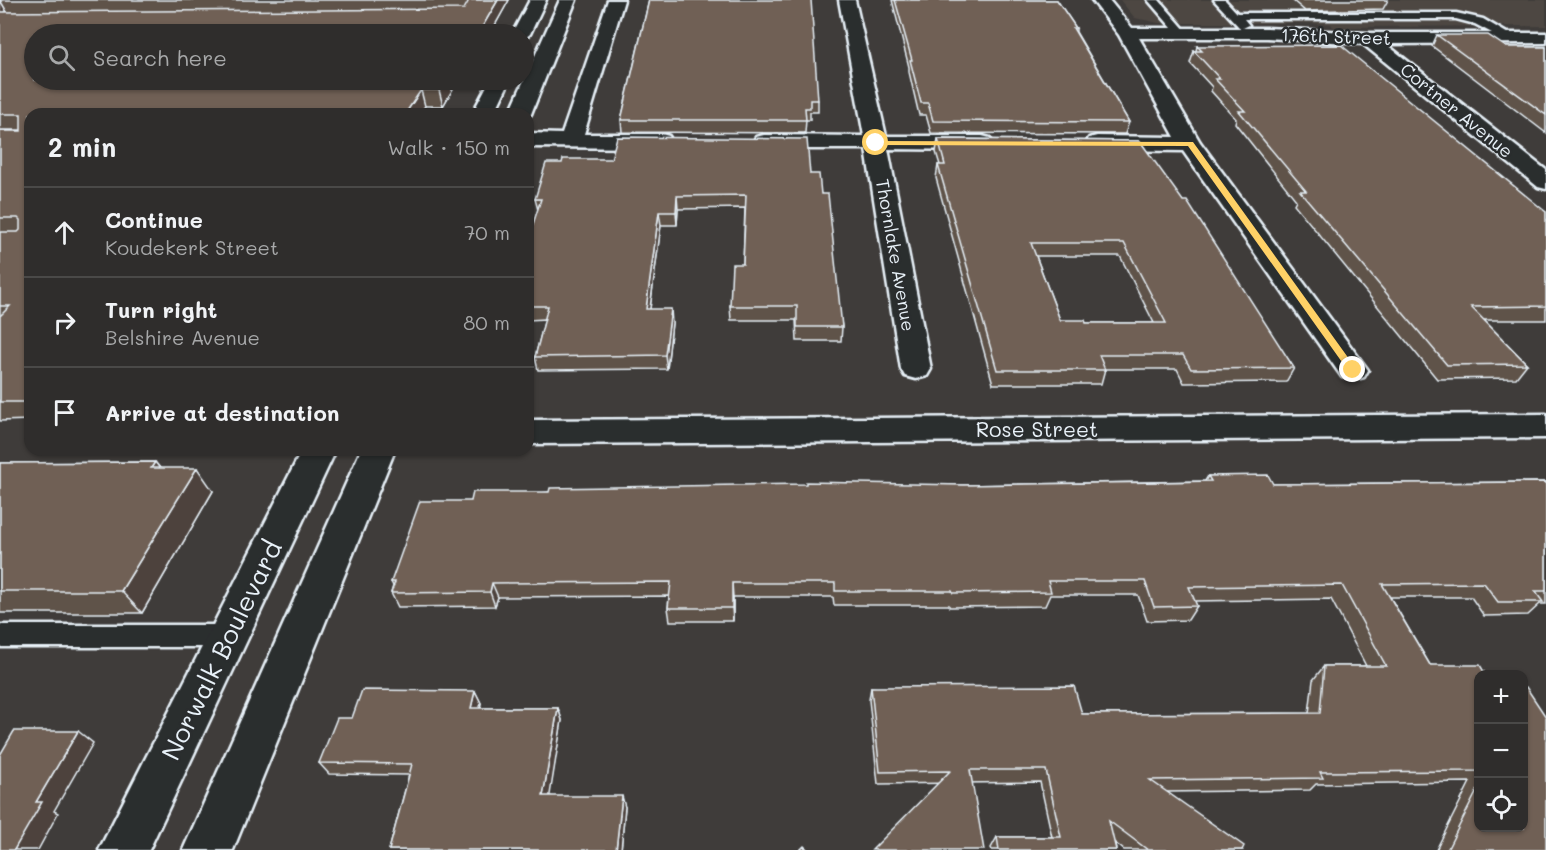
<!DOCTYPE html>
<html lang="en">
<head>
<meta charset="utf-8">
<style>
	:root { --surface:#2f2d2c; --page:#3b3938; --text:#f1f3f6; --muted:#a7a8a9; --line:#4a4948 }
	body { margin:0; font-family:Mali,sans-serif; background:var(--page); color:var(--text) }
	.controls { position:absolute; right:18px; bottom:18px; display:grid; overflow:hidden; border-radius:12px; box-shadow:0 2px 4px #0004 }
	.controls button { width:54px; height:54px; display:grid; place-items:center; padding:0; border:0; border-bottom:2px solid var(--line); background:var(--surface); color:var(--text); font:30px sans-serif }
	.stop { position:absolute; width:18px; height:18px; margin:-14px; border:4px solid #ffd166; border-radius:50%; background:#fff }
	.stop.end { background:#ffd166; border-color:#fff; box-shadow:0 2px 6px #0008 }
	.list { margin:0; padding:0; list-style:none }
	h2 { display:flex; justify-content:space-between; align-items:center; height:78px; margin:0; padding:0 24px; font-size:26px }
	h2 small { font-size:20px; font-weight:400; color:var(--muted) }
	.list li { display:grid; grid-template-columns:39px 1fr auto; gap:18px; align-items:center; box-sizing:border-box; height:90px; padding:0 24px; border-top:2px solid var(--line) }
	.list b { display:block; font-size:22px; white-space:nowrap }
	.list p { margin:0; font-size:20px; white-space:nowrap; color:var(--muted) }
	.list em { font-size:20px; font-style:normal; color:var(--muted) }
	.icon { flex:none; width:33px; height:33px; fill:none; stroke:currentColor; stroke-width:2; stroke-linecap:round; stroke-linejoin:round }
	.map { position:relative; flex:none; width:1546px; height:850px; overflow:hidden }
	.search { position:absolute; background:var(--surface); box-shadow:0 2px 4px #0004; left:24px; top:24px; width:510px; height:66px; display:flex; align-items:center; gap:15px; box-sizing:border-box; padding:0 21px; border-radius:33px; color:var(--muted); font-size:22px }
	.panel { position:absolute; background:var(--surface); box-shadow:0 2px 4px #0004; left:24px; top:108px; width:510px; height:348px; border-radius:18px }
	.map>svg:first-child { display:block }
	.built { fill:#4d4742 }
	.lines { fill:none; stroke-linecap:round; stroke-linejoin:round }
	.lane-casing { stroke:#e8f1f8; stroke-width:5 }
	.street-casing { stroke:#e8f1f8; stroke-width:5 }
	.secondary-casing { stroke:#e8f1f8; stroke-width:5 }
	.lane { fill:#2a2d2e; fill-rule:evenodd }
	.street { fill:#2a2d2e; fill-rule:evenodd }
	.secondary { fill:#2a2d2e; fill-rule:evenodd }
	.wall { fill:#5f5349; stroke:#e8f1f8; stroke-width:1.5; fill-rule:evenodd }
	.shaded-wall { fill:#4e433c; stroke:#e8f1f8; stroke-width:1.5 }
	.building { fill:#6f6055; stroke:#e8f1f8; stroke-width:1.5; fill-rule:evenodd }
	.route { fill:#ffd166 }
	.labels { text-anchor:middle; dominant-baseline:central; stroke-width:5; stroke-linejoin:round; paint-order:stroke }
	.far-street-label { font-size:18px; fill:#e8f1f8; stroke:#2a2d2e }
	.street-label { font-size:21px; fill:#e8f1f8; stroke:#2a2d2e }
	.near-street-label { font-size:26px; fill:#e8f1f8; stroke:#2a2d2e }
</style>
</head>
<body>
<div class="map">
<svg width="1546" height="850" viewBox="0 0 1546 850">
	<rect width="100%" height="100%" fill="#3f3c3a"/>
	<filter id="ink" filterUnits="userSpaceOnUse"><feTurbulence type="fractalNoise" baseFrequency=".0167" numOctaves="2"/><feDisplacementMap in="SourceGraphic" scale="12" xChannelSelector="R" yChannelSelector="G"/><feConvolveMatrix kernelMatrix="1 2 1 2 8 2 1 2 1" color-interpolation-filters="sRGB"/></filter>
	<g filter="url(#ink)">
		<path class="built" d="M 1120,0 L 1546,0 L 1546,26 L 1333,27 L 1331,24 L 1291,23 L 1159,23 L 1135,18 Z"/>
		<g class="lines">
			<defs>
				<path id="lane" d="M 1148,0 L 1159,0 L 1186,31 L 1186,35 L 1178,35 Z
					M 1214,0 L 1225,0 L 1237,13 L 1456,13 L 1483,19 L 1515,38 L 1513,40 L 1505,40 L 1475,24 L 1456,19 L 1244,19 L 1249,25 L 1243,28 L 1239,27 Z
					M 0,625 L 229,625 L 238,628 L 242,636 L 238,644 L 229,647 L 0,647 Z"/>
				<path id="street" d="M 608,0 L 624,0 L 584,134 L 661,134 L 669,136 L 672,141 L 669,146 L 661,148 L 528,147 L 528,133 L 562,134 Z
					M 839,0 L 855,0 L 886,136 L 982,136 L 990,138 L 993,143 L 990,148 L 982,150 L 888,149 L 931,369 L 927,376 L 916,379 L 905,376 L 901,369 L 866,149 L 764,149 L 756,147 L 753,142 L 756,137 L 764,135 L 864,136 Z
					M 1092,0 L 1109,0 L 1132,28 L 1267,28 L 1368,33 L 1546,33 L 1546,43 L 1386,44 L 1546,170 L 1546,189 L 1538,187 L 1363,44 L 1267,38 L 1139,38 L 1200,142 L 1368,370 L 1364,377 L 1353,380 L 1342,377 L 1183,151 L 1097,150 L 1089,148 L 1086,143 L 1089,138 L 1097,136 L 1175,137 L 1119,35 Z
					M 1546,414 L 1546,438 L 528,444 L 528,420 Z"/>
				<path id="secondary" d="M 530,0 L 546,0 L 530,34 L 524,39 L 524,34 L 512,34 Z
					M 560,0 L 576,0 L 531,114 L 528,118 L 528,114 L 509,114 Z
					M 490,80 L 510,80 L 494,114 L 472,114 Z
					M 302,450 L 336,450 L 149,850 L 99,850 Z
					M 361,450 L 395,450 L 233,850 L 183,850 Z"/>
			</defs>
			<use href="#lane" class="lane-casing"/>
			<use href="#street" class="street-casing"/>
			<use href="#secondary" class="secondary-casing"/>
			<use href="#lane" class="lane"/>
			<use href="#street" class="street"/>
			<use href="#secondary" class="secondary"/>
		</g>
		<path class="wall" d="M 0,0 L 509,0 L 490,34 L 34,34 L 34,80 L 458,80 L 443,106 L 425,106 L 419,114 L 30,114 L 30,420 L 0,421 L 0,131 L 21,131 L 21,130 L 0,130 Z
			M 649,0 L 818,100 L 818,112 L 810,112 L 810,120 L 806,120 L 805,133 L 622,132 L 621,120 Z
			M 892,0 L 1057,0 L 1076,28 L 1076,32 L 1129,122 L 1125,134 L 931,133 L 926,115 L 919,115 L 909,72 L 909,67 Z
			M 1292,0 L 1388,0 L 1383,9 L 1305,11 Z
			M 1437,35 L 1506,47 L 1546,47 L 1546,133 L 1432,46 Z
			M 1197,46 L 1546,212 L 1546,320 L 1484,320 L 1527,364 L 1516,378 L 1437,379 L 1294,204 L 1296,200 L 1235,123 L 1236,119 L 1211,91 L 1212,87 L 1190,63 L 1194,51 L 1196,51 Z
			M 938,139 L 1140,141 L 1294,368 L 1286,382 L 1184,383 L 1177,369 L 1105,369 L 1101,384 L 993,384 L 936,178 L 938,165 L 940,165 L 936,152 ZM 1036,256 L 1120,256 L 1154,323 L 1086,323 L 1060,320 Z
			M 810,174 L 821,194 L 842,327 L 841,341 L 797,341 L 796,320 L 731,320 L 730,306 L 743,264 L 745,208 L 678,209 L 677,225 L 661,225 L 650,309 L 672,323 L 667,369 L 538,370 L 535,357 L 545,319 L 528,320 L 528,240 L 538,210 L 535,199 Z
			M 155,462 L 160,468 L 213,491 L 142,613 L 0,613 L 0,463 Z
			M 1208,476 L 1273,484 L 1546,482 L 1546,604 L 1540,604 L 1528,615 L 1484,616 L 1471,597 L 1390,597 L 1430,665 L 1479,675 L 1479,828 L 1546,850 L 1436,850 L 1470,782 L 1316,784 L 1310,790 L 1167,792 L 1242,850 L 1124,850 L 1115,843 L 1116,850 L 992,850 L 991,848 L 997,837 L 1052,837 L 1040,782 L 878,784 L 869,700 L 871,687 L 1082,714 L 1309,713 L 1313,680 L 1324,666 L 1366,666 L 1331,599 L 1194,601 L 1197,606 L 1188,620 L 1147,621 L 1138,595 L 1050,595 L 1045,606 L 949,607 L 949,605 L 834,605 L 833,597 L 733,597 L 733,621 L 670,621 L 668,608 L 669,596 L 498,597 L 495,606 L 398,607 L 391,593 L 393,586 L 391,582 L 471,501 L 549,492 L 1205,481 Z
			M 475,691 L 481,703 L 480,708 L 558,708 L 562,720 L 549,796 L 625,807 L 621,850 L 389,850 L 409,775 L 329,774 L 319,763 L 352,718 Z"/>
		<path class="shaded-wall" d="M 0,0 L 7,12 L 0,13 Z
			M 498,0 L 509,0 L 490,34 L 478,34 Z
			M 445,80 L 458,80 L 443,106 L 439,90 Z
			M 421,90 L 425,106 L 419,114 L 405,114 Z
			M 677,196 L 678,209 L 677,225 L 676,212 Z
			M 659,212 L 661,225 L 648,323 L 646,309 Z
			M 671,309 L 672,323 L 667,369 L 665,355 Z
			M 155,462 L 173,485 L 151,468 Z
			M 197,468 L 213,491 L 142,613 L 121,591 Z
			M 492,583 L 498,597 L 495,606 L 490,592 Z
			M 732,583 L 733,597 L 733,621 L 732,608 Z
			M 475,691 L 481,703 L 477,720 L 471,708 Z
			M 558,708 L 562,720 L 548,807 L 543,796 Z
			M 78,731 L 93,743 L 54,811 L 58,813 L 38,850 L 14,850 L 36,802 Z
			M 622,796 L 625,807 L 621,850 L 616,850 Z"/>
		<path class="building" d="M 467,0 L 498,0 L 478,34 L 34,34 L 34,80 L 445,80 L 439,90 L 421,90 L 405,114 L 30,114 L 30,402 L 0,402 L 0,316 L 10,306 L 0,306 L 0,232 L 18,232 L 20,230 L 20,220 L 18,218 L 0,218 L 0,131 L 21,131 L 21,114 L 0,114 L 0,12 L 464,9 L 468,2 Z
			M 649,0 L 811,0 L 818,100 L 810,100 L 810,108 L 805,108 L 806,120 L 621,120 Z
			M 895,0 L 1057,0 L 1076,28 L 1073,28 L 1129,122 L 933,121 L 928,103 L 921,103 L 910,60 L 912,60 Z
			M 1437,35 L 1488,35 L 1506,47 L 1546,47 L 1546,115 Z
			M 1341,45 L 1546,212 L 1546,306 L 1471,307 L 1527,364 L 1447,365 L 1300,191 L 1306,191 L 1239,111 L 1245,111 L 1215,79 L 1220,79 L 1194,51 L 1202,51 L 1197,46 Z
			M 617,137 L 807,139 L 810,174 L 819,174 L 821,194 L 828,194 L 842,327 L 797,327 L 797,306 L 730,306 L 732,264 L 743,264 L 746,195 L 677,196 L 676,212 L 659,212 L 646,309 L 671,309 L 665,355 L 535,357 L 548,306 L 528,306 L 528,240 L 541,199 L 535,199 L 546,163 L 562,163 L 563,159 L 611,159 Z
			M 938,139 L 1140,141 L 1183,201 L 1187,201 L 1294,368 L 1191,369 L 1183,355 L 1099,355 L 1105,370 L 997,370 L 938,165 L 945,165 ZM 1031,243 L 1124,243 L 1166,323 L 1086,323 L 1085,320 L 1060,320 Z
			M 155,462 L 151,468 L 197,468 L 121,591 L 0,591 L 0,463 Z
			M 1268,475 L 1273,484 L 1546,482 L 1546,591 L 1535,591 L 1543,602 L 1498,602 L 1484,583 L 1382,584 L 1430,665 L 1480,665 L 1486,675 L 1479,675 L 1479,771 L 1320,772 L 1323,778 L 1150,780 L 1244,846 L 1242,850 L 1148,850 L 1109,821 L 1116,850 L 999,850 L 997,837 L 1061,837 L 1046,770 L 970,770 L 984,850 L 872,850 L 950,771 L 880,772 L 871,687 L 1074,686 L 1082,714 L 1320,713 L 1324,666 L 1386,666 L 1342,585 L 1189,587 L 1197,606 L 1154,607 L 1145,581 L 1048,581 L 1051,592 L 953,593 L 952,591 L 835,591 L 835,583 L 732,583 L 732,608 L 668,608 L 671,582 L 492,583 L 490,592 L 391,593 L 395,582 L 391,582 L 420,501 L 471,501 L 473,492 L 549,492 L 550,488 L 806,484 L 806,482 L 963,485 L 1163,482 L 1211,481 L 1208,476 Z
			M 1526,687 L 1546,717 L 1546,850 L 1447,850 L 1479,787 L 1479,828 L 1524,828 L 1524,688 Z
			M 362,690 L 475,691 L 471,708 L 558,708 L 543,796 L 622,796 L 616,850 L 389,850 L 412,764 L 319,763 L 337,718 L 352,718 Z
			M 14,731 L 78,731 L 36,802 L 42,802 L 14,850 L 0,850 L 0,755 Z
			M 804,846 L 808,850 L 800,850 Z"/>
	</g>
	<path class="route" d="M 874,141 L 1193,142 L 1357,370 L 1349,372 L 1188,146 L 876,145 Z"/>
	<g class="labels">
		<g class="far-street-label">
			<text transform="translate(1336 36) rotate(2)">176th Street</text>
			<text transform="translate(1457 110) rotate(39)">Cortner Avenue</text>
			<text transform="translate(896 255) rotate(80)">Thornlake Avenue</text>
		</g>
		<g class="street-label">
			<text x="1037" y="428">Rose Street</text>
		</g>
		<g class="near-street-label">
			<text transform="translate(221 650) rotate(-64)">Norwalk Boulevard</text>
		</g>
	</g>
</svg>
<div class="controls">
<button>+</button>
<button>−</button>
<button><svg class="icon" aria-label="locate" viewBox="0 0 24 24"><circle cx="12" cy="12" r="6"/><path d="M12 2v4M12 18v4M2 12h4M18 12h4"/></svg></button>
</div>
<div class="stop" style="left:876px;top:143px"></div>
<div class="stop end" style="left:1353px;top:370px"></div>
<div class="search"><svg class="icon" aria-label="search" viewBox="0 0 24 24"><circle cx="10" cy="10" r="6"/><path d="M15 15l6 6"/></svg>Search here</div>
<section class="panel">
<h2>2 min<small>Walk · 150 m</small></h2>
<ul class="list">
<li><svg class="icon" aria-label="ahead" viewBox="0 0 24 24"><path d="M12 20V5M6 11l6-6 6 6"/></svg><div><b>Continue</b><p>Koudekerk Street</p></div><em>70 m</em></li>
<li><svg class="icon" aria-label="right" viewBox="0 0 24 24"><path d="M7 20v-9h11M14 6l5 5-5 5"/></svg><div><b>Turn right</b><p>Belshire Avenue</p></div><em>80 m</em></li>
<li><svg class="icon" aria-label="arrive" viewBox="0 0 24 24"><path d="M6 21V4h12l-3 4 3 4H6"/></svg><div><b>Arrive at destination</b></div></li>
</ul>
</section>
</div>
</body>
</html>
